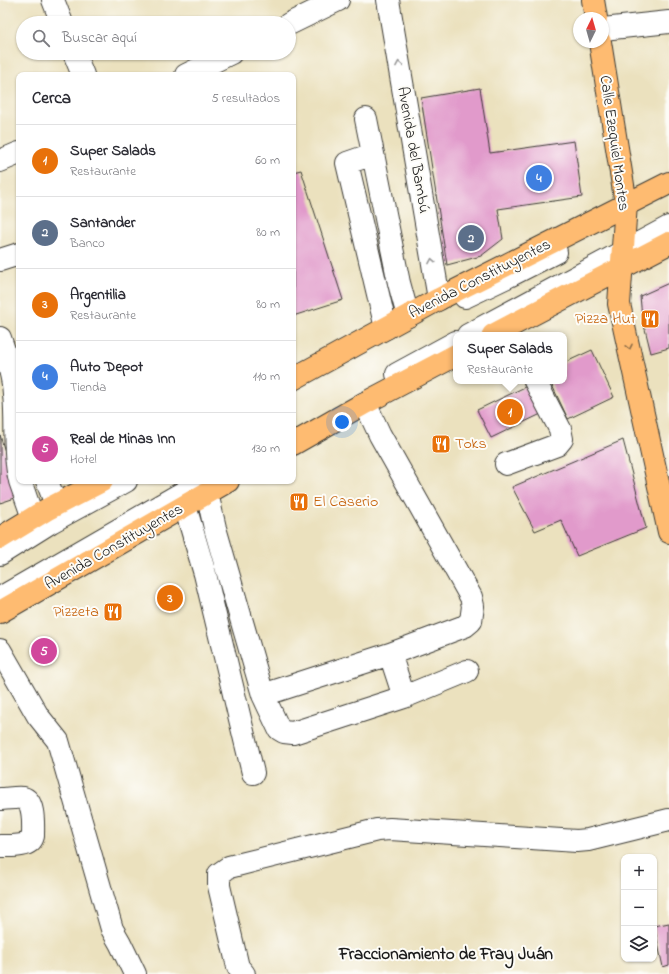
<!DOCTYPE html>
<html lang="es">
<head>
<meta charset="utf-8">
<style>
	:root { --surface:#fff; --page:#f2f2f3; --text:#2b2b33; --muted:#7c7c81; --line:#e1e1e2; --accent:#b45309 }
	body { margin:0; font-family:"Indie Flower",sans-serif; background:var(--page); color:var(--text) }
	.controls { position:absolute; right:12px; bottom:12px; display:grid; overflow:hidden; border-radius:8px; box-shadow:0 1px 3px #0004 }
	.controls button { width:36px; height:36px; display:grid; place-items:center; padding:0; border:0; border-bottom:1px solid var(--line); background:var(--surface); color:var(--text); font:20px sans-serif }
	.compass { position:absolute; left:573px; top:12px; width:36px; height:36px; border-radius:50%; background:var(--surface); box-shadow:0 1px 3px #0004; rotate:5deg }
	.you { position:absolute; left:342px; top:422px; width:14px; height:14px; margin:-10px; border:3px solid #fff; border-radius:50%; background:#1a73e8; box-shadow:0 0 0 6px #1a73e833 }
	.badge { display:grid; place-items:center; width:26px; height:26px; border-radius:50%; background:var(--accent); color:#fff; font-size:13px; font-weight:700 }
	.pin { position:absolute; translate:-50% -50%; border:2px solid #fff; box-shadow:0 1px 4px #0006 }
	.popup { position:absolute; left:453px; top:332px; width:114px; height:52px; box-sizing:border-box; display:grid; place-content:center; border-radius:8px; background:var(--surface); filter:drop-shadow(0 1px 3px #0005); font-size:13px; white-space:nowrap; color:var(--muted) }
	.popup b { font-size:15px; color:var(--text) }
	.popup::after { content:''; position:absolute; left:50%; top:100%; margin-left:-8px; border:8px solid transparent; border-top-color:var(--surface) }
	.list { margin:0; padding:0; list-style:none }
	h2 { display:flex; justify-content:space-between; align-items:center; height:52px; margin:0; padding:0 16px; font-size:17px }
	h2 small { font-size:13px; font-weight:400; color:var(--muted) }
	.list li { display:grid; grid-template-columns:26px 1fr auto; gap:12px; align-items:center; box-sizing:border-box; height:72px; padding:0 16px; border-top:1px solid var(--line) }
	.list b { display:block; font-size:15px; white-space:nowrap }
	.list p { margin:0; font-size:13px; white-space:nowrap; color:var(--muted) }
	.list em { font-size:13px; font-style:normal; color:var(--muted) }
	.icon { flex:none; width:22px; height:22px; fill:none; stroke:currentColor; stroke-width:2; stroke-linecap:round; stroke-linejoin:round }
	.map { position:relative; flex:none; width:669px; height:974px; overflow:hidden }
	.search { position:absolute; background:var(--surface); box-shadow:0 1px 3px #0004; left:16px; top:16px; width:280px; height:44px; display:flex; align-items:center; gap:10px; box-sizing:border-box; padding:0 14px; border-radius:22px; color:var(--muted); font-size:15px }
	.panel { position:absolute; background:var(--surface); box-shadow:0 1px 3px #0004; left:16px; top:72px; width:280px; height:412px; border-radius:8px }
	.map>svg:first-child { display:block }
	.building { fill:#e19acb }
	.lines { fill:none; stroke-linecap:round; stroke-linejoin:round }
	.minor-casing { stroke:#3b3a34; stroke-width:24 }
	.major-casing { stroke:#3b3a34; stroke-width:24 }
	.minor { stroke:#fff; stroke-width:22 }
	.major { stroke:#febb71; stroke-width:22 }
	.oneway { stroke:#999 }
	.oneway2 { stroke:#8d6c46 }
	.labels { text-anchor:middle; dominant-baseline:central; stroke-width:4; stroke-linejoin:round; paint-order:stroke }
	.street-label { font-size:16px; fill:#1c1c1c; stroke:#fdfcf7 }
	.food-label { font-size:16px; fill:#c56008; stroke:#fdfcf7; text-anchor:end }
	.neighbourhood-label { font-size:17px; font-weight:bold; fill:#1c1c1c; stroke:#fdfcf7 }
</style>
</head>
<body>
<div class="map">
<svg width="669" height="974" viewBox="0 0 669 974">
	<rect width="100%" height="100%" fill="#fdfcf7"/>
	<filter id="ink" filterUnits="userSpaceOnUse"><feTurbulence type="fractalNoise" baseFrequency=".025" numOctaves="2"/><feDisplacementMap in="SourceGraphic" scale="8" xChannelSelector="R" yChannelSelector="G"/><feConvolveMatrix kernelMatrix="1 2 1 2 8 2 1 2 1" color-interpolation-filters="sRGB"/></filter>
	<filter id="wash" filterUnits="userSpaceOnUse"><feTurbulence type="fractalNoise" baseFrequency=".012" numOctaves="4" result="noise"/><feDisplacementMap in="SourceGraphic" scale="16" xChannelSelector="R" yChannelSelector="G"/><feGaussianBlur stdDeviation="0.9" result="paint"/><feColorMatrix in="noise" values="0 0 0 0 0 0 0 0 0 0 0 0 0 0 0 0 0 1.4 0 .05"/><feComposite in="paint" operator="in"/></filter>
	<g filter="url(#wash)">
		<rect width="100%" height="100%" fill="#ebe1be"/>
		<g id="blocks">
			<path class="building" d="M 480,88 L 490,153 L 574,141 L 582,197 L 498,209 L 503,239 L 481,256 L 447,265 L 421,98 Z
				M 301,170 L 343,300 L 293,316 L 293,172 Z
				M 669,283 L 669,348 L 651,353 L 642,317 L 640,296 Z
				M 592,350 L 614,397 L 568,419 L 550,381 L 564,381 L 564,363 Z
				M 527,386 L 541,414 L 491,438 L 477,410 Z
				M 0,435 L 18,497 L 0,503 Z
				M 623,440 L 646,528 L 577,556 L 561,520 L 535,531 L 512,487 Z
				M 669,923 L 669,965 L 663,967 L 654,926 Z"/>
		</g>
	</g>
	<g filter="url(#ink)">
		<use href="#blocks" fill-opacity="0" stroke="#3b3a34" stroke-width="1"/>
		<g class="lines">
			<defs>
				<path id="minor" d="M 53,0 L 62,23
					M 388,0 L 439,299
					M 289,24 L 338,0
					M 603,29 L 669,22
					M 74,53 L 83,75
					M 186,75 L 231,53
					M 366,119 L 399,283 L 408,316
					M 373,154 L 347,163 L 386,328
					M 0,161 L 19,153
					M 0,260 L 19,254
					M 465,297 L 509,276 L 556,252
					M 468,335 L 669,227
					M 0,338 C 6,356 13,375 14,394 C 17,422 13,450 19,477
					M 397,374 L 456,342
					M 506,464 L 557,445 L 562,439 L 560,429 L 535,381
					M 20,481 L 33,518
					M 47,481 L 56,505
					M 207,493 L 215,528 L 263,695 L 390,654 L 465,626 L 471,621 L 473,606 L 471,597 L 380,435 L 365,403
					M 185,506 L 205,574 L 253,773
					M 0,554 L 51,522 L 126,481
					M 0,598 L 203,481
					M 0,650 L 38,716 L 58,741 L 112,929 L 120,943 L 135,974
					M 390,654 L 404,697
					M 263,695 L 279,729 L 284,732 L 293,733 L 404,697 L 467,671
					M 0,799 C 7,799 16,797 23,798 C 35,801 33,826 33,836 C 30,848 10,846 0,846
					M 244,974 L 238,967 L 219,886 L 219,874 L 229,867 L 377,830 L 390,829 L 577,841 L 588,840 L 669,820"/>
				<path id="major" d="M 593,0 L 596,18
					M 600,42 L 626,204 L 619,304 L 669,532
					M 493,335 L 669,243
					M 293,379 L 439,299 L 669,183
					M 293,444 L 365,403 L 456,355
					M 0,538 L 46,510 L 102,481
					M 0,612 L 228,481"/>
			</defs>
			<use href="#minor" class="minor-casing"/>
			<use href="#major" class="major-casing"/>
			<use href="#minor" class="minor"/>
			<use href="#major" class="major"/>
		</g>
		<defs><path id="oneway-chevron" d="M-2-3.5L2.5 0L-2 3.5" fill="none" stroke-width="1.6" stroke-linecap="round" stroke-linejoin="round"/></defs>
		<g class="oneway">
			<use href="#oneway-chevron" transform="translate(399 64) rotate(-100)"/>
			<use href="#oneway-chevron" transform="translate(432 261) rotate(-100)"/>
		</g>
		<use class="oneway2" href="#oneway-chevron" transform="translate(629 347) rotate(78)"/>
	</g>
	<defs>
		<symbol id="restaurant-square" viewBox="-11 -11 22 22"><rect x="-9" y="-9" width="18" height="18" rx="4" fill="#e8710a" stroke="#fdfcf7"/><path d="M-5-6h1v4h1v-4h1v4h1v-4h1v5L-1.5 .5V6h-2V.5L-5-1ZM5-6V6H3V1.5H1.5Q1.5-4 5-6Z" fill="#fff"/></symbol>
	</defs>
	<g fill-rule="evenodd">
		<use href="#restaurant-square" x="639" y="308" width="22" height="22"/>
		<use href="#restaurant-square" x="430" y="433" width="22" height="22"/>
		<use href="#restaurant-square" x="288" y="491" width="22" height="22"/>
		<use href="#restaurant-square" x="102" y="601" width="22" height="22"/>
	</g>
	<g class="labels">
		<g class="street-label">
			<text transform="translate(614 143) rotate(82)">Calle Ezequiel Montes</text>
			<text transform="translate(413 150) rotate(80)">Avenida del Bambú</text>
			<text transform="translate(480 279) rotate(-27)">Avenida Constituyentes</text>
			<text transform="translate(114 547) rotate(-30)">Avenida Constituyentes</text>
		</g>
		<g class="food-label">
			<text x="636" y="319">Pizza Hut</text>
			<text x="455" y="444" text-anchor="start">Toks</text>
			<text x="313" y="502" text-anchor="start">El Caserio</text>
			<text x="99" y="612">Pizzeta</text>
		</g>
		<g class="neighbourhood-label">
			<text x="446" y="954">Fraccionamiento de Fray Juán</text>
		</g>
	</g>
</svg>
<div class="controls">
<button>+</button>
<button>−</button>
<button><svg class="icon" aria-label="layers" viewBox="0 0 24 24"><path d="M12 4l9 5-9 5-9-5zM3 14l9 5 9-5"/></svg></button>
</div>
<svg class="compass" viewBox="-18 -18 36 36"><path d="M0-13l5 13h-10z" fill="#e53935"/><path d="M0 13l5-13h-10z" fill="#7c7c81"/></svg>
<div class="you"></div>
<div class="pin badge" style="left:510px;top:412px;background:#e8710a">1</div>
<div class="popup"><b>Super Salads</b>Restaurante</div>
<div class="pin badge" style="left:471px;top:238px;background:#5c6f8a">2</div>
<div class="pin badge" style="left:170px;top:598px;background:#e8710a">3</div>
<div class="pin badge" style="left:539px;top:178px;background:#3f7fe0">4</div>
<div class="pin badge" style="left:44px;top:651px;background:#d1479c">5</div>
<div class="search"><svg class="icon" aria-label="search" viewBox="0 0 24 24"><circle cx="10" cy="10" r="6"/><path d="M15 15l6 6"/></svg>Buscar aquí</div>
<section class="panel">
<h2>Cerca<small>5 resultados</small></h2>
<ul class="list">
<li><span class="badge" style="background:#e8710a">1</span><div><b>Super Salads</b><p>Restaurante</p></div><em>60 m</em></li>
<li><span class="badge" style="background:#5c6f8a">2</span><div><b>Santander</b><p>Banco</p></div><em>80 m</em></li>
<li><span class="badge" style="background:#e8710a">3</span><div><b>Argentilia</b><p>Restaurante</p></div><em>80 m</em></li>
<li><span class="badge" style="background:#3f7fe0">4</span><div><b>Auto Depot</b><p>Tienda</p></div><em>110 m</em></li>
<li><span class="badge" style="background:#d1479c">5</span><div><b>Real de Minas Inn</b><p>Hotel</p></div><em>130 m</em></li>
</ul>
</section>
</div>
</body>
</html>
